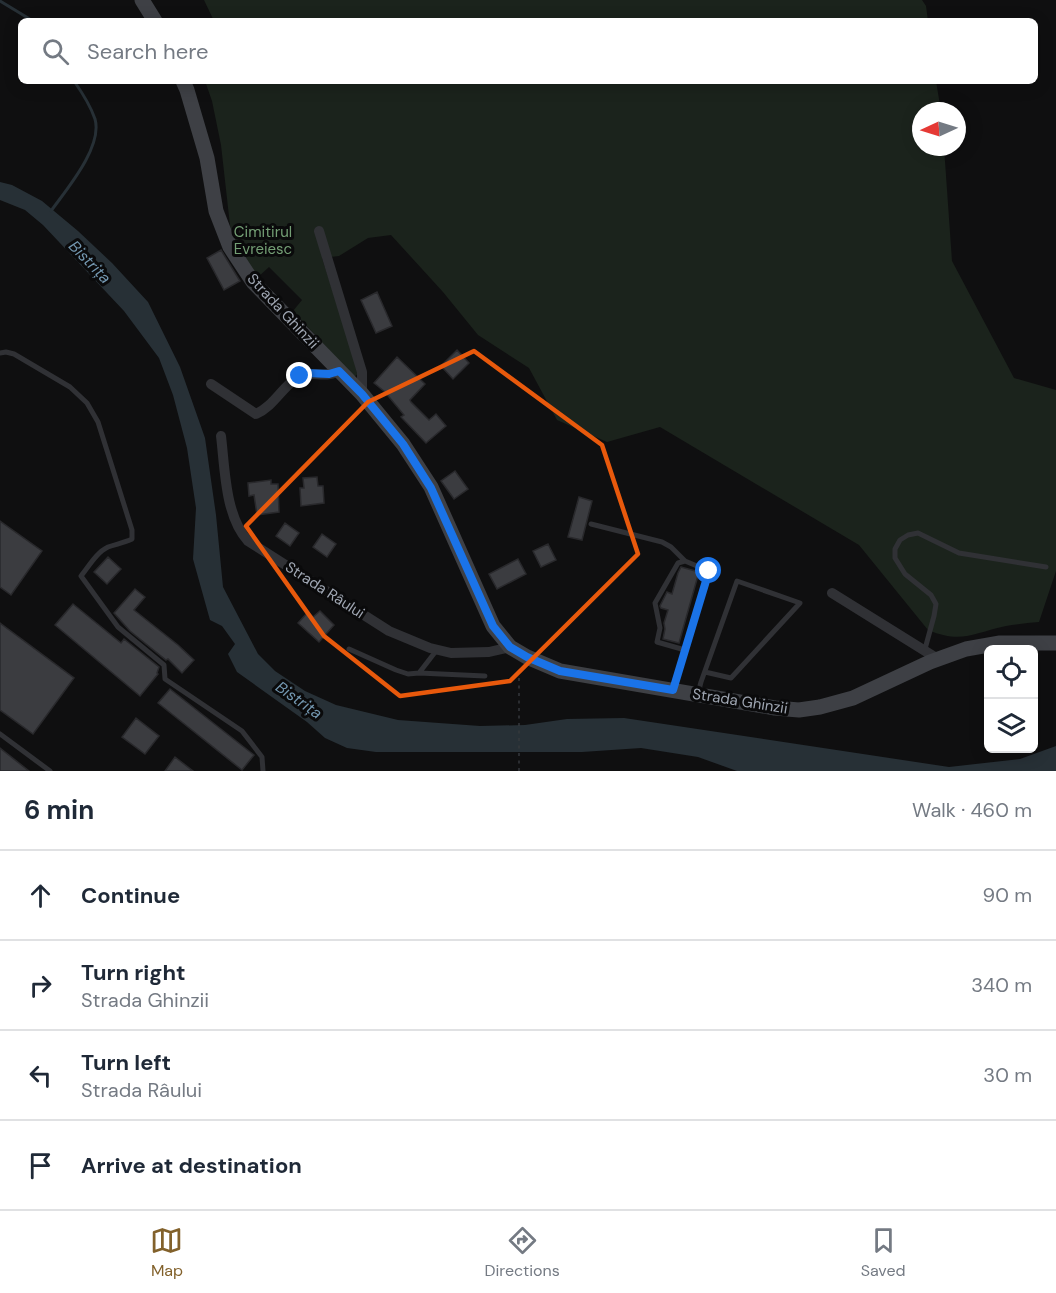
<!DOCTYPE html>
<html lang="en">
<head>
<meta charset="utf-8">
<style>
	:root { --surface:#fff; --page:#f6f6f7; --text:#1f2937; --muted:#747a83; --line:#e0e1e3; --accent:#82612b }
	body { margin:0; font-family:"DM Sans",sans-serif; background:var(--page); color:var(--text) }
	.controls { position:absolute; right:18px; bottom:18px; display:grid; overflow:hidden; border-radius:9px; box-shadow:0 3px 15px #0003 }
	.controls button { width:54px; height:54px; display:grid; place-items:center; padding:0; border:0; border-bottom:2px solid var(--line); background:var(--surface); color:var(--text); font:30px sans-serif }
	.compass { position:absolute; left:912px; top:102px; width:54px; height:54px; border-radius:50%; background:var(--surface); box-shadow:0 3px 15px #0003; rotate:266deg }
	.stop { position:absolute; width:18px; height:18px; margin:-14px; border:4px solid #1a73e8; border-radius:50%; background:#fff }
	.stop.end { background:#1a73e8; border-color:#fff; box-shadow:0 2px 6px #0008 }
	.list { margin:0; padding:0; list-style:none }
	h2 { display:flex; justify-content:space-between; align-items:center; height:78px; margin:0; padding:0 24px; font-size:26px }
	h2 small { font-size:20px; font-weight:400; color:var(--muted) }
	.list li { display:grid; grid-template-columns:39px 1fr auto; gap:18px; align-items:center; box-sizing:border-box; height:90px; padding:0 24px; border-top:2px solid var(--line) }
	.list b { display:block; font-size:22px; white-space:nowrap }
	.list p { margin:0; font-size:20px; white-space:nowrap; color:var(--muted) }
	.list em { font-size:20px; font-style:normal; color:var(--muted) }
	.icon { flex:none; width:33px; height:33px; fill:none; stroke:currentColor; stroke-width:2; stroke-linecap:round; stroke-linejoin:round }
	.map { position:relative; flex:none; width:1056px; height:771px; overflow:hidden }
	.search { position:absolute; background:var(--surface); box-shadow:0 3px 15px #0003; left:18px; right:18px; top:18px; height:66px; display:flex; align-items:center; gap:15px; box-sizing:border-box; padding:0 21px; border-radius:9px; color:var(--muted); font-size:22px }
	.sheet { height:438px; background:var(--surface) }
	nav { display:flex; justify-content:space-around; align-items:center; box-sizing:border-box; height:84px; border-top:2px solid var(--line); background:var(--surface); font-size:16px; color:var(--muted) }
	nav a { display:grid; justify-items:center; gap:3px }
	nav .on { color:var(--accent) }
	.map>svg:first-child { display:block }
	.green { fill:#1b231c }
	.water { fill:#273036 }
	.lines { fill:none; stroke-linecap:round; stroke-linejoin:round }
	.stream { stroke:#273036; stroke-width:3 }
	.building { fill:#3b3c40; stroke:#29292c; stroke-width:1.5 }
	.path { stroke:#36383c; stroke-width:1.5; stroke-dasharray:3 4.5; stroke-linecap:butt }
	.lane { stroke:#303135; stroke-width:5 }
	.street { stroke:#303135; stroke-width:10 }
	.secondary { stroke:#3e4045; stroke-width:15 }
	.route { stroke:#1a73e8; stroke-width:8 }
	.marked { fill:none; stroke:#e8590c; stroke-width:4.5; stroke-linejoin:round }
	.labels { text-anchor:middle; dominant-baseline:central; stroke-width:6; stroke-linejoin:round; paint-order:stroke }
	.park-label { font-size:15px; fill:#749f75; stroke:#0a0a0b }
	.street-label { font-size:15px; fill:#9fa6b2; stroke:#0a0a0b }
	.water-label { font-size:16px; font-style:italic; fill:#7397b0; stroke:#0a0a0b }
</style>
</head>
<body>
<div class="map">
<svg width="1056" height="771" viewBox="0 0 1056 771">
	<rect width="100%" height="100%" fill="#0f0f10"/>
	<path class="green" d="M 204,0 L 922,0 L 926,6 L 928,21 L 214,21 Z
		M 205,81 L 936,81 L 941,111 L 921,111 L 921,147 L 944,147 L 952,261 L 1014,378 L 1056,390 L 1056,571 L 1039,622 C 1028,623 1017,624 1006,626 C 973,633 962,644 928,630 L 859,545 L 660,427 L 607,442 L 557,420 L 529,368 L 478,335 L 443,292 L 391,235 L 368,238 L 339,256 L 322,258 L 359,373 L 354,377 L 293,311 L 302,300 L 269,267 L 257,278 L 231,234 L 221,145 L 212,101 Z"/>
	<path class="water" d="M 0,182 L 12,185 L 42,201 L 78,231 L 112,263 L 148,302 L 180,367 L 205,438 L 216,515 L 223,587 L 258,654 L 275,671 L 305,691 L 336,705 L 398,720 L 480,726 L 525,725 L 567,719 L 624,718 L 949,767 L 1020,759 L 1056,746 L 1056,771 L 737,771 L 698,757 L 641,748 L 582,752 L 376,752 L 347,748 L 325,738 L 307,722 L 237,672 L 228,654 L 235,644 L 222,626 L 210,620 L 193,559 L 196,508 L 187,448 L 173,395 L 159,358 L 124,311 L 43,225 L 25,210 L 0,200 Z"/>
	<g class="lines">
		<path class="stream" d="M 0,1 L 33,21
			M 51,211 C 66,190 103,147 95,119 C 91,107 81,91 74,81"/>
	</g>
	<path class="building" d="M 221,250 L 240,281 L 224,290 L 207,258 Z
		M 377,292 L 392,326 L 376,333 L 361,300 Z
		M 457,350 L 469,363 L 453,379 L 441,366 Z
		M 397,357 L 425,384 L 410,400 L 411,402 L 429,420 L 436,414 L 446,426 L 426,443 L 401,417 L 404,415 L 385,392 L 374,383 Z
		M 455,471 L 468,489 L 454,499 L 441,481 Z
		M 317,477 L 318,486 L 323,486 L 324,503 L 301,506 L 300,488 L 304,488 L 303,478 Z
		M 271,480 L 271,484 L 278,484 L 279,512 L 257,515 L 254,495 L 249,496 L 248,483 Z
		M 579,497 L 592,501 L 582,540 L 568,537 Z
		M 0,521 L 42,551 L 11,595 L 0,587 Z
		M 285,523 L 299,533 L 290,546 L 276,536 Z
		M 322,534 L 336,544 L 327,557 L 313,547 Z
		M 548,544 L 556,560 L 541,567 L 533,551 Z
		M 108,557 L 121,569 L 107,584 L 94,572 Z
		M 518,559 L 526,574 L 497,589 L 489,574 Z
		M 681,567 L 699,572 L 679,643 L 663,639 L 665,629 L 664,623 L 668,610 L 661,608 L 660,606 L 667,592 L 672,594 L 678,573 Z
		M 135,589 L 145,597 L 134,610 L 178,645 L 194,660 L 182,673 L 168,659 L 166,660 L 130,631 L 114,613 Z
		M 73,604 L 121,643 L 124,639 L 159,667 L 157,673 L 158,674 L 140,696 L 55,625 Z
		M 320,611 L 334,625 L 319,642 L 298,623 L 308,612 L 313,617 Z
		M 0,623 L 74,678 L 33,734 L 0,710 Z
		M 170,689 L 254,755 L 242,770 L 158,703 Z
		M 136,718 L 159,736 L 145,754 L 122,737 Z
		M 0,748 L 29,771 L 0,771 Z
		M 175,757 L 193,771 L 165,771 Z"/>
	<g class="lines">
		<path class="path" d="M 519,771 L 519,670 L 520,667"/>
		<path class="lane" d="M 0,353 L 6,352 L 14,354 L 70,387 L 87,403 L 98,422 L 132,530 L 132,539 C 124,543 116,544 108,547 C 97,552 89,566 81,576 L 118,627 L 164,665 L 165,679 L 242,731 L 262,757 L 263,771
			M 591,524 L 662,542 L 671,547 L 685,561
			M 349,649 L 396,670 L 408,674 L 419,673 L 436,651
			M 925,649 L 934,616 L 936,604 L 931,595 L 905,574 L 895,558 L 895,549 L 900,540 L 908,535 L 918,533 L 959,553 L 1046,567
			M 419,673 L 485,676
			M 674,689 C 686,650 697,610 709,571 L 685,561 L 678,563 L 655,603 L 660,628 L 657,642 L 685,650
			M 698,693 L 701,682 L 737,581 L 800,603 L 731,678 L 705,672
			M 0,734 L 50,771"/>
		<path class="street" d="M 319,231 L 362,372 L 362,394
			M 211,384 L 256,414 C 274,406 282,387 298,377 C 309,371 319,376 330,374 C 333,374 336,372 339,371
			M 221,436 C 225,469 225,516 248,541 L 389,631 L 430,648 L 451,653 L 489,652 L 510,647
			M 832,593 L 938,659"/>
		<path class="secondary" d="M 142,0 L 155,21
			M 183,81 L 187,90 L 207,158 L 216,211 L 230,247 L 253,282 L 362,394 L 403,444 L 431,487 L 493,626 L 510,647 L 527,657 L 560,671 L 775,708 L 799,710 L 820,707 L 853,698 L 930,662 L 966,649 L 1000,643 L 1056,643"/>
	</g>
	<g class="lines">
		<path class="route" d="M 300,376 L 306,373 L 329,374 L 339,371 L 362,394 L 403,444 L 431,488 L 493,626 L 510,647 L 527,657 L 560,671 L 673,690 L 709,571"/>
	</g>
	<path class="marked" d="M 474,351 L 602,445 L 638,554 L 510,681 L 400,696 L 324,636 L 246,526 L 368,402 Z"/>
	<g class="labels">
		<g class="park-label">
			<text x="263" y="232">Cimitirul<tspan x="263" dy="17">Evreiesc</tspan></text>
		</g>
		<g class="street-label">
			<text transform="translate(283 311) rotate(47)">Strada Ghinzii</text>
			<text transform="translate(325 590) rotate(33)">Strada Râului</text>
			<text transform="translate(740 701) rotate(9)">Strada Ghinzii</text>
		</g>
		<g class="water-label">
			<text transform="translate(90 262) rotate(46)">Bistrița</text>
			<text transform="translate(299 700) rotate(35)">Bistrița</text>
		</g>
	</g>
</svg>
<div class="controls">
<button><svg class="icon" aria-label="locate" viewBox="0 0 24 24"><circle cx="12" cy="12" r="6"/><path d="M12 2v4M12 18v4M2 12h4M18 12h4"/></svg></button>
<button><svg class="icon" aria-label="layers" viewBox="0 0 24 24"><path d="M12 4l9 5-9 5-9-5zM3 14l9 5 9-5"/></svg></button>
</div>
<svg class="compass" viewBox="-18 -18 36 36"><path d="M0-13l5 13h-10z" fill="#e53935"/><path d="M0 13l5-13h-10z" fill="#747a83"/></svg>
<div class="stop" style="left:709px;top:571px"></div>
<div class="stop end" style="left:300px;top:376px"></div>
<div class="search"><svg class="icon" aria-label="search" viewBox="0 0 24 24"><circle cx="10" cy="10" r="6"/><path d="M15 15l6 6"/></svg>Search here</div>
</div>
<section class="sheet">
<h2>6 min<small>Walk · 460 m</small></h2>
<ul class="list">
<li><svg class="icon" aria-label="ahead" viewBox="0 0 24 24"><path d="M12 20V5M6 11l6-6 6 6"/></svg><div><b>Continue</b></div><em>90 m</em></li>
<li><svg class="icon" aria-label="right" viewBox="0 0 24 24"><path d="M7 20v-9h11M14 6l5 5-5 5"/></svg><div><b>Turn right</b><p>Strada Ghinzii</p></div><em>340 m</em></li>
<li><svg class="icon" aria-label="left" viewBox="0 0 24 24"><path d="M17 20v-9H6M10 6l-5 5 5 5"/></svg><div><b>Turn left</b><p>Strada Râului</p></div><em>30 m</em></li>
<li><svg class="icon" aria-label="arrive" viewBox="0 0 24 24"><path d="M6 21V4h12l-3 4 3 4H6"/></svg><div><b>Arrive at destination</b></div></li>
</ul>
</section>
<nav>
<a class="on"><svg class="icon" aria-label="map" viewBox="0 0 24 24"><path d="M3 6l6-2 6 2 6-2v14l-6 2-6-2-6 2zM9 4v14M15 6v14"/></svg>Map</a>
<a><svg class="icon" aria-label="directions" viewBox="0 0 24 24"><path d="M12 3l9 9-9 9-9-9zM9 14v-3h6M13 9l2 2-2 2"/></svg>Directions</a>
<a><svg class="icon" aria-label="saved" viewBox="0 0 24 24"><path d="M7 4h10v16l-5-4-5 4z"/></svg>Saved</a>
</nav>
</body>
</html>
